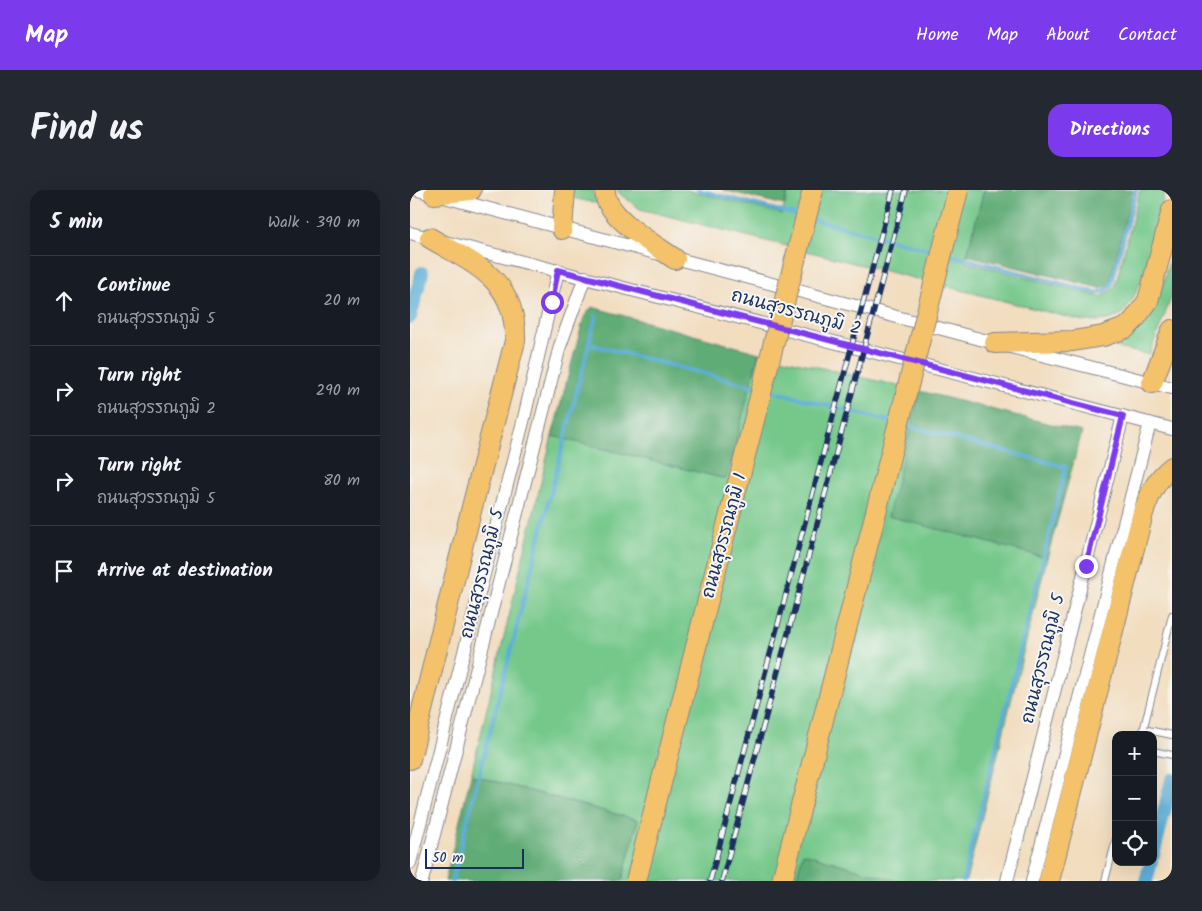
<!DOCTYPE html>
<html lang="en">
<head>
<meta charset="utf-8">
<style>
	:root { --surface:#171b24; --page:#242831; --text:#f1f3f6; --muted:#9ea1a6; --line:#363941; --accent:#7c3aed }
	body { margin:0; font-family:Kalam,"Playpen Sans Thai",sans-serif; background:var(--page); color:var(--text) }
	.controls { position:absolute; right:15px; bottom:15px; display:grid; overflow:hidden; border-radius:10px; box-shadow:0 5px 20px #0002 }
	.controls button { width:45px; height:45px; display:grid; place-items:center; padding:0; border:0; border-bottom:1px solid var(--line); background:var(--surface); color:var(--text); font:25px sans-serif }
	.scale { position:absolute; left:15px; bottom:12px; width:99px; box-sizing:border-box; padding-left:5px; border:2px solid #1b2f5e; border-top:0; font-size:14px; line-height:18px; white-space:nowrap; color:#1b2f5e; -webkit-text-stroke:4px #f6f6f2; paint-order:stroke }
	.stop { position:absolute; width:15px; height:15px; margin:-11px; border:4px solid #7c3aed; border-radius:50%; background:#fff }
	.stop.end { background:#7c3aed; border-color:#fff; box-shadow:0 1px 5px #0008 }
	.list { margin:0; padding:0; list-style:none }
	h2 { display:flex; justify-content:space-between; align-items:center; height:65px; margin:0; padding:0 20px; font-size:21px }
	h2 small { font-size:16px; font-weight:400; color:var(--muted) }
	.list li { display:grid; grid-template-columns:32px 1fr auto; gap:15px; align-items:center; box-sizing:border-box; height:90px; padding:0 20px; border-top:1px solid var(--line) }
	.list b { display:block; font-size:19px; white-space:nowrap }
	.list p { margin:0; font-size:16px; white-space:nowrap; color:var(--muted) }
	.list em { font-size:16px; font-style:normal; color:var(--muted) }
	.icon { flex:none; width:28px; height:28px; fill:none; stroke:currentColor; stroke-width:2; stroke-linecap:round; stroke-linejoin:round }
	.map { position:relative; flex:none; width:762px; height:691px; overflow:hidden; border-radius:15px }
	header { display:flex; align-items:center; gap:30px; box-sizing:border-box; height:70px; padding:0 25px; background:var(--accent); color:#fff }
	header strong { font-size:24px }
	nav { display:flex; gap:28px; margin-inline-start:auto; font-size:18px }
	.intro { display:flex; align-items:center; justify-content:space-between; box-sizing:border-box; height:120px; padding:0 30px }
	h1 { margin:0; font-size:35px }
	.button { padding:12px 22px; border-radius:15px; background:var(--accent); color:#fff; font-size:18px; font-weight:700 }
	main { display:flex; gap:30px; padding:0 30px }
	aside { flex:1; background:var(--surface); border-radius:15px; box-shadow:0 5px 20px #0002 }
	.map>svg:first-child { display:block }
	.green { fill:#75c88a; stroke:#487c74 }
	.forest { fill:#60ac76; stroke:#3e6e6a }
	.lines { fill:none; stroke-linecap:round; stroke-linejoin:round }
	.stream { stroke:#5baed6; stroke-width:4 }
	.canal { stroke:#5baed6; stroke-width:14 }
	.service-casing { stroke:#86868e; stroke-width:8 }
	.minor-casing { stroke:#86868e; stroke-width:14 }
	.trunk-casing { stroke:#86868e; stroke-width:22 }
	.service { stroke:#fff; stroke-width:6 }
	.minor { stroke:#fff; stroke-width:12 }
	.trunk { stroke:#f3c26a; stroke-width:20 }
	.rail-casing { stroke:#1b2f5e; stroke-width:5.5 }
	.rail { stroke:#f6f6f2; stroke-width:4; stroke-dasharray:11; stroke-linecap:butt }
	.trunk-bridge-casing { stroke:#86868e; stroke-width:22; stroke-linecap:butt }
	.trunk-bridge { stroke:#f3c26a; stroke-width:20 }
	.route { stroke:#7c3aed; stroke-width:6 }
	.labels { text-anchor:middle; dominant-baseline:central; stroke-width:4; stroke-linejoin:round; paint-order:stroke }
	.street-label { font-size:18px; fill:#1b2f5e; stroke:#f6f6f2 }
</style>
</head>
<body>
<header>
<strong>Map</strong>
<nav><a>Home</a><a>Map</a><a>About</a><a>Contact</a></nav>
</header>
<div class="intro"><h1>Find us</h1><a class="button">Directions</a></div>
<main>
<aside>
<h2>5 min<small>Walk · 390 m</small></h2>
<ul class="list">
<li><svg class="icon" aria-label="ahead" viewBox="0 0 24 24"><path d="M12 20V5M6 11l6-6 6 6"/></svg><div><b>Continue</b><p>ถนนสุวรรณภูมิ 5</p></div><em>20 m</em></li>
<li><svg class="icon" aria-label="right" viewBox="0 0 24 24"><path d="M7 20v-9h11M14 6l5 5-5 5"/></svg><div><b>Turn right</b><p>ถนนสุวรรณภูมิ 2</p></div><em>290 m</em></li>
<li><svg class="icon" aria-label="right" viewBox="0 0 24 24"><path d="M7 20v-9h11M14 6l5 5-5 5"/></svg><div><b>Turn right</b><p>ถนนสุวรรณภูมิ 5</p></div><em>80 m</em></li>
<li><svg class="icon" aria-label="arrive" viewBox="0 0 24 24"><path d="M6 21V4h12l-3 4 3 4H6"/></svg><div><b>Arrive at destination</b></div></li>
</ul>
</aside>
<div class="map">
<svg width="762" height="691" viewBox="0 0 762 691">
	<rect width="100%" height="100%" fill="#f6f6f2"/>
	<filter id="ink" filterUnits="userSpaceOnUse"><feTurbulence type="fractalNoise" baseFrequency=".02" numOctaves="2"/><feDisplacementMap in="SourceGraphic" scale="10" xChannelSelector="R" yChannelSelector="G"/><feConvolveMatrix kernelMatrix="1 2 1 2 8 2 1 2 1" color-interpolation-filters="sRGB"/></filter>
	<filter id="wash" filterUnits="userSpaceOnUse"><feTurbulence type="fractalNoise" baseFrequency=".0096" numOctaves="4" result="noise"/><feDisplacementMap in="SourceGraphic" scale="20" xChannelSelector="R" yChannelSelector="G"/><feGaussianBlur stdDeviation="1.12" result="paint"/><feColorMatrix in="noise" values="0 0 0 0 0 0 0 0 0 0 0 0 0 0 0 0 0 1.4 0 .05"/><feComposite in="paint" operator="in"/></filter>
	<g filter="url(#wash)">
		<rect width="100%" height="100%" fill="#f2ddbf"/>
		<path class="green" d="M 159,0 L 182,0 L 190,14 L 158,7 Z
			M 207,0 L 277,0 L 372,24 L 379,0 L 574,0 L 555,72 L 691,107 L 705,97 L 730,0 L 755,0 C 748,28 733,110 710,125 C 700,132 685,131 673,131 L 230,19 L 210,4 Z
			M 762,59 L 762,106 L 739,165 L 708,158 C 713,147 726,144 733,135 C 751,114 755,84 762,59 Z
			M 349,163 L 510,201 L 479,326 L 637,368 L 556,691 L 487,691 L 393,663 L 386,691 L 212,691 L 228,630 L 61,585 L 142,246 L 316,289 Z"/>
		<path class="forest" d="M 313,0 L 378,0 L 374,15 Z
			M 574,0 L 723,0 L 699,95 L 690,98 L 557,65 Z
			M 182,117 L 349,163 L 316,289 L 142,246 L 174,127 Z
			M 510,201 L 672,242 L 637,368 L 478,326 Z
			M 61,585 L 228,630 L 212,691 L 35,691 Z
			M 393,663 L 487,691 L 386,691 Z"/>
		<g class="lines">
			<path class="stream" d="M 288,0 L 390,26
				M 401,29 L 525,61
				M 537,64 L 687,103 L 694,101 L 701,96 L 726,0
				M 179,154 L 346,197
				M 358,200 L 482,232
				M 494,235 L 656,277 L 553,691
				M 42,691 L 186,126"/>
			<path class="canal" d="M 0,127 L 12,83
				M 743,665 L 762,590
				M 736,691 L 741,672"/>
		</g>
	</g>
	<g filter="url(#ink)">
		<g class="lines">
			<defs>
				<path id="service" d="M 733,539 L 762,545
					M 732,545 L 762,425
					M 743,561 L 762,565
					M 695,691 L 706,649"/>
				<path id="minor" d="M 8,0 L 585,153 L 762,198
					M 0,43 L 762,239
					M 0,673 L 114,228 L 148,80
					M 12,691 L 150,156 L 175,87
					M 597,691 L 713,226
					M 622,691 L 740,233"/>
				<path id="trunk" d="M 195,0 C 195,3 196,8 197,11 C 208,34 245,55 265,69
					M 24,4 L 61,0
					M 152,39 L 155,0
					M 585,153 L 663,151 L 693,146 L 716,138 L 724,130 L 738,111 L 762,20
					M 742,193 L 762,140
					M 0,569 L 61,321 L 105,151 C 107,90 66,75 20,48
					M 639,691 L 733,323 C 740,304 746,289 762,277"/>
			</defs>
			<use href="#service" class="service-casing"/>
			<use href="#minor" class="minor-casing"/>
			<use href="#trunk" class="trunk-casing"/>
			<use href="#service" class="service"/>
			<use href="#minor" class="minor"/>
			<use href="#trunk" class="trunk"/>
			<defs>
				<path id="rail" d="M 300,691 L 483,0
					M 312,691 L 496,0"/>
			</defs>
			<use href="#rail" class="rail-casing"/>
			<use href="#rail" class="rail"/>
			<defs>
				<path id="trunk-bridge" d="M 226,691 L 403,0
					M 372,691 L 548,0"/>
			</defs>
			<use href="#trunk-bridge" class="trunk-bridge-casing"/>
			<use href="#trunk-bridge" class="trunk-bridge"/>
		</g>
	</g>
	<g class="lines" filter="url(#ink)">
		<path class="route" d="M 142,112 L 148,80 L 713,226 L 676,376"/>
	</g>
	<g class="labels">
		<g class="street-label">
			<text transform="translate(386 123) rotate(15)">ถนนสุวรรณภูมิ 2</text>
			<text transform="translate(315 346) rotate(-75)">ถนนสุวรรณภูมิ 1</text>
			<text transform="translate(73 384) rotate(-76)">ถนนสุวรรณภูมิ 5</text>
			<text transform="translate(634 469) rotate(-76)">ถนนสุวรรณภูมิ 5</text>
		</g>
	</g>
</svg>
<div class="controls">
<button>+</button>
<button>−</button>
<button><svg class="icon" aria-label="locate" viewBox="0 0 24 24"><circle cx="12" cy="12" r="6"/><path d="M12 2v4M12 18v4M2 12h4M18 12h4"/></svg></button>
</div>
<div class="scale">50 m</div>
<div class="stop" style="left:142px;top:112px"></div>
<div class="stop end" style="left:676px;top:376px"></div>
</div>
</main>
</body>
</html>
